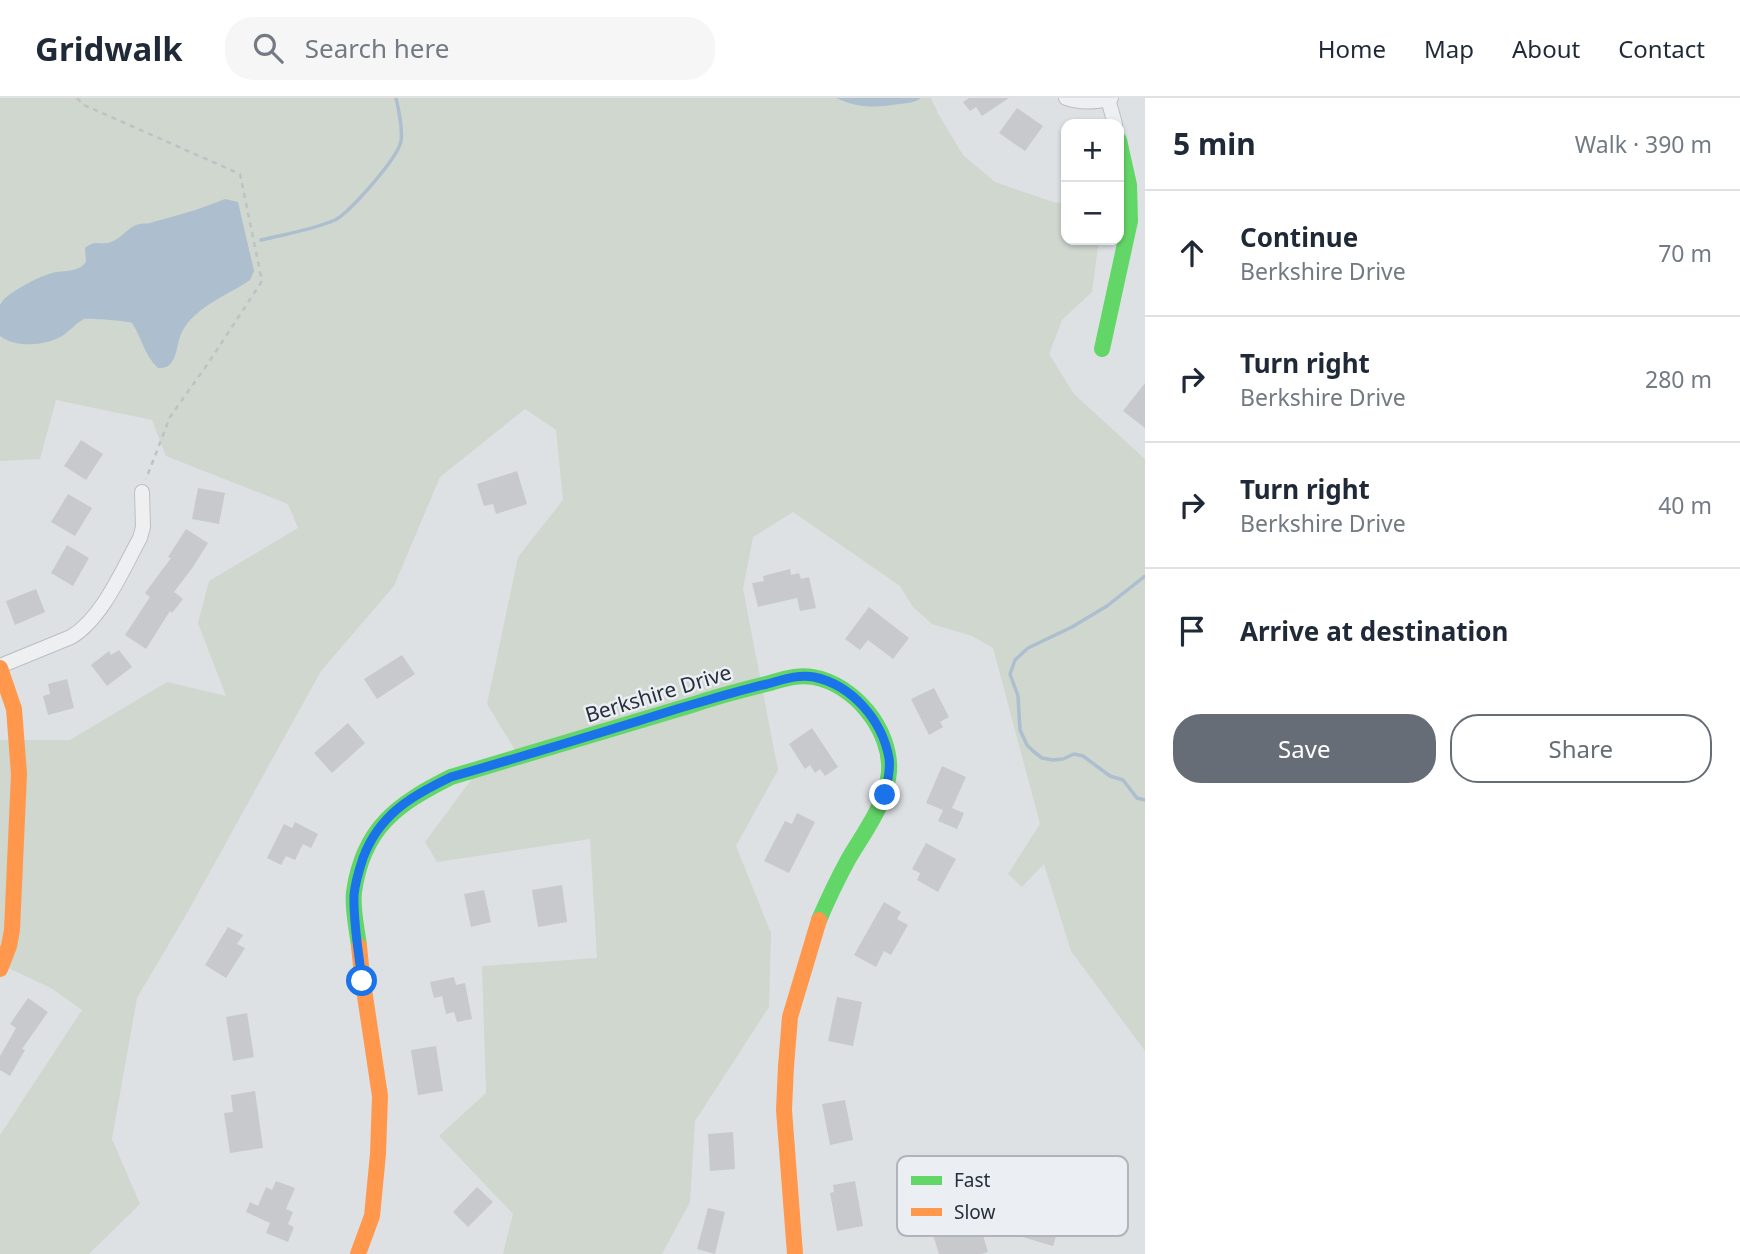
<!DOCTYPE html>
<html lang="en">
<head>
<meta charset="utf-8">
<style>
	:root { --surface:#fff; --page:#f6f6f7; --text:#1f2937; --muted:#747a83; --line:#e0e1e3; --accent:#666d76 }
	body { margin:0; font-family:"Noto Sans",sans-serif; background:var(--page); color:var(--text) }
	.controls { position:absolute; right:21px; top:21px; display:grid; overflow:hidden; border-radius:14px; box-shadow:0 2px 5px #0004 }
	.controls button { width:63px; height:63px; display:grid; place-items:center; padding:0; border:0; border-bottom:2px solid var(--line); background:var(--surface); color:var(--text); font:35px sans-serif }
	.stop { position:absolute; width:21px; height:21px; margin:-16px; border:5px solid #1a73e8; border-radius:50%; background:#fff }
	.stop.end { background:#1a73e8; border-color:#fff; box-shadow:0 2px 7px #0008 }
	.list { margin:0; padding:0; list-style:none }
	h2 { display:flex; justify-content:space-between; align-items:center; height:91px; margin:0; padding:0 28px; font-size:30px }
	h2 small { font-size:23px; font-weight:400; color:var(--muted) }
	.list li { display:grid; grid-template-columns:46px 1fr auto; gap:21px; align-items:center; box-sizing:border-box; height:126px; padding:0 28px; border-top:2px solid var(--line) }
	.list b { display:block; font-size:26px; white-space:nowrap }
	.list p { margin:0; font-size:23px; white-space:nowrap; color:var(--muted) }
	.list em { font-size:23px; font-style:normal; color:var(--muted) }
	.actions { display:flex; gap:14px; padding:21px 28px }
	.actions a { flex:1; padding:16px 0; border:2px solid var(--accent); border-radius:28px; text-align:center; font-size:24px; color:var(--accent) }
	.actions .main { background:var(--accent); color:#fff }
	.icon { flex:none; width:38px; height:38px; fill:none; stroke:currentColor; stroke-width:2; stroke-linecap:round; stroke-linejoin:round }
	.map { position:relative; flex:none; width:1145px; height:1156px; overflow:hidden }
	header { display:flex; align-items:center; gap:42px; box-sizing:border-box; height:98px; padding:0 35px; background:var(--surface); border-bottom:2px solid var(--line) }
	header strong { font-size:33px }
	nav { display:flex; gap:38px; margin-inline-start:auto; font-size:24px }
	.search { width:490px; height:63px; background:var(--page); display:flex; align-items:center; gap:18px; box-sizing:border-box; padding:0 24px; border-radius:28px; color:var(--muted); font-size:26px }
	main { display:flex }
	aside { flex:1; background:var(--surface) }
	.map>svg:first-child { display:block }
	.green { fill:#cfd7cf }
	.water { fill:#adbece }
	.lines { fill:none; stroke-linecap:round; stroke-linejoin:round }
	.stream { stroke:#adbece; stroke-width:3.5 }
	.building { fill:#c7c9cc }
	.street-casing { stroke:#bcbfc2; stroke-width:16 }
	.path { stroke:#bfc2c5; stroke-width:2.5; stroke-dasharray:5 5; stroke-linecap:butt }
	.street { stroke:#edeff0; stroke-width:14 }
	.fast { stroke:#63d668; stroke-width:16 }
	.slow { stroke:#ff974d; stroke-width:16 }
	.route { stroke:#1a73e8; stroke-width:9 }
	.labels { text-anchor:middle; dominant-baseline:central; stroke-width:5; stroke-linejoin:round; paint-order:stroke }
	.street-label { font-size:21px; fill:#262f3b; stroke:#ebeff4 }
	.key { fill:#ebeff4; stroke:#b0b5bc; stroke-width:2 }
	.key-label { font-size:19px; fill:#262f3b }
</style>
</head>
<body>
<header>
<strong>Gridwalk</strong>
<div class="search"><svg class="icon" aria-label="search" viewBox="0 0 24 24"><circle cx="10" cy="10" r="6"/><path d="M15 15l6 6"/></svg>Search here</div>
<nav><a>Home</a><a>Map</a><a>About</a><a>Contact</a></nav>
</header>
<main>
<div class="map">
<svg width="1145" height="1156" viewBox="0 0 1145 1156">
	<rect width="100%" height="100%" fill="#dee1e4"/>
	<path class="green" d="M 0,0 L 931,0 L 939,17 L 963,57 L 995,84 L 1053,104 L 1066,106 L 1066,142 L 1099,142 L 1092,194 L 1062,222 L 1049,256 L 1074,296 L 1145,361 L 1145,953 L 1071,853 L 1044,766 L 1022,789 L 1008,776 L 1040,726 L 993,550 L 972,538 L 932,526 L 913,509 L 900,488 L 793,414 L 753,439 L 743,491 L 778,672 L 736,748 L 771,835 L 769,909 L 695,1023 L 690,1104 L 662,1156 L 503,1156 L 513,1116 L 439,1038 L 486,995 L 482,868 L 597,860 L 590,741 L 437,764 L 425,744 L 482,667 L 518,657 L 487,606 L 518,459 L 563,402 L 556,332 L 525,311 L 440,379 L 394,488 L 321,573 L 186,817 L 137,900 L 112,1041 L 140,1106 L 89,1156 L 0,1156 L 0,1037 L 82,912 L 51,890 L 0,866 L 0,642 L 70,642 L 167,584 L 226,598 L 198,525 L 209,483 L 298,430 L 288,406 L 166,358 L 152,322 L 56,302 L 40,361 L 0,363 Z"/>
	<path class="water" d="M 836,0 L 921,0 C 914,5 908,5 899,6 C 875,10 858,10 836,0 Z
		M 225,101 L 238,104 L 254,173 L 250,182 C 228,197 197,208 183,232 C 175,245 179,272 158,270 C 144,257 142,240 132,225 C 128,223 88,220 84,221 C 76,225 70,233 62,238 C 45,248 16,250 0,238 L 0,207 L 4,201 C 16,191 34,181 49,176 C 62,171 77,176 86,164 L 85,150 C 96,141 100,148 111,144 C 120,141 126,132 134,128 C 139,125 145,126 150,125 C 175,118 201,111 225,101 Z"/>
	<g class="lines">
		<path class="stream" d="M 261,142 C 286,136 312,132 335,122 C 350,114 398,60 401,43 C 403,30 399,13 396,0
			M 1145,478 L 1107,508 L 1072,529 L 1028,550 L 1015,562 L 1010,576 L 1018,598 L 1020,632 L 1027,647 L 1033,653 L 1042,660 L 1053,662 L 1063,661 L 1074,656 L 1083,658 L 1110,678 L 1123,682 L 1137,700 L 1145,702"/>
	</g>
	<path class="building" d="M 969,0 L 1009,0 L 982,18 L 976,9 L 970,13 L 963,4 Z
		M 1017,10 L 1043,28 L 1025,53 L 999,35 Z
		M 1145,285 L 1145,330 L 1123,313 Z
		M 81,342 L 103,356 L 86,382 L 64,368 Z
		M 517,373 L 527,406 L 496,416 L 493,406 L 484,408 L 477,386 Z
		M 198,390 L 225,395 L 219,426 L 192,421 Z
		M 68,396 L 92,410 L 75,438 L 51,424 Z
		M 186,431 L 208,445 L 193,469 L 174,494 L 183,501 L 172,515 L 170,513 L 146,551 L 125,537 L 150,499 L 145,495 L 171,460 L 168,459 Z
		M 67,447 L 89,460 L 73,488 L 51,475 Z
		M 790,471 L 791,477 L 799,475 L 801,481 L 809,479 L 816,510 L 800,513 L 797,500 L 758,509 L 752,485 L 764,483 L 763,478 Z
		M 36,491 L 45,514 L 15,527 L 6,503 Z
		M 869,509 L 909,540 L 893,561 L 868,542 L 860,552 L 845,541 Z
		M 119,552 L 132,569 L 107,588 L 91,567 L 109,553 L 111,557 Z
		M 402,557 L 415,576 L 377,601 L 364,581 Z
		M 67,581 L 74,610 L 48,617 L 43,598 L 50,596 L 48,586 Z
		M 934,590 L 949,619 L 940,624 L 943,629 L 929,637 L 911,601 Z
		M 348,625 L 365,645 L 332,675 L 314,655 Z
		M 812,630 L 838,669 L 825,678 L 820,671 L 815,675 L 810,667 L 805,671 L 789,646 Z
		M 942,668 L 966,679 L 952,710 L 964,715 L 957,731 L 938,723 L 943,712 L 926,705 Z
		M 797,715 L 815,724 L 789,775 L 764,763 L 785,723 L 792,726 Z
		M 295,724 L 318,736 L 311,750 L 303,746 L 295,762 L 286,758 L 281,767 L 267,760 L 284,726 L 292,730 Z
		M 926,745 L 956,761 L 938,794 L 917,782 L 920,775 L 912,771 Z
		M 562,787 L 567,824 L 538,829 L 532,792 Z
		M 484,792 L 491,824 L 471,829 L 464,796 Z
		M 884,804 L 901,814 L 897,821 L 908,827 L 891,857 L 884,853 L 876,869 L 854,857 Z
		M 228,829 L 243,837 L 237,846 L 245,850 L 226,880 L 205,867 Z
		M 454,879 L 456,887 L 465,885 L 472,921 L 457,924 L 454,914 L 446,916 L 442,898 L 434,900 L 430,884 Z
		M 837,899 L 862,904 L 853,948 L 828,943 Z
		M 28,900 L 48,914 L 22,951 L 25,952 L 10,978 L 0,972 L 0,958 L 16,930 L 10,926 Z
		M 247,915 L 254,959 L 233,963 L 226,919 Z
		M 436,948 L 443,993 L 418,997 L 411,952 Z
		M 255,993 L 263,1050 L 230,1055 L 224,1015 L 233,1014 L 231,997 Z
		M 845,1002 L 853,1042 L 830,1047 L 822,1006 Z
		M 733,1034 L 735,1071 L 710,1073 L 708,1036 Z
		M 276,1083 L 295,1090 L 286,1111 L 293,1114 L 288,1126 L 294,1129 L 288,1144 L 266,1135 L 270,1125 L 246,1114 L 250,1104 L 258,1108 L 266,1089 L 272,1092 Z
		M 855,1083 L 863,1128 L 837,1133 L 830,1095 L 834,1094 L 833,1087 Z
		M 477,1089 L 493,1104 L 468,1129 L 453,1114 Z
		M 708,1110 L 725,1114 L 715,1156 L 697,1151 Z
		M 1036,1112 L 1062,1119 L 1053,1148 L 1019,1138 L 1025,1118 L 1033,1120 Z
		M 963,1129 L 966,1139 L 982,1134 L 988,1154 L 981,1156 L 939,1156 L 933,1137 Z"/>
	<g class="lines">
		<defs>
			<path id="street" d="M 1066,0 C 1080,5 1097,4 1111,0
				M 1108,1 L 1115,26
				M 0,568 L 71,539 C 102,521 123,471 140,440 L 143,429 L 142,394"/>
		</defs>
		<use href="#street" class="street-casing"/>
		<path class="path" d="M 77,0 L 84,7 L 240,76 L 262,183 L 209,264 L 170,319 L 146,381"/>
		<use href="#street" class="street"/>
		<path class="fast" d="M 1102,251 L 1130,123 L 1129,87 L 1119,42
			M 359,848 C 357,831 352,811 354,794 C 363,730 397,706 451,679 C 532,655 613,630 695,606 C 718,598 742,592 766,586 C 781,582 797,576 813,579 C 854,586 892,632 889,674 C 886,706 865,733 849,760 C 838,780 828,801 819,822"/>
		<path class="slow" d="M 0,570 L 14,611 L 19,676 L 12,832 L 9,848 L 0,871
			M 358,1156 L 372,1118 L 378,1056 L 380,998 L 362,878 L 359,848
			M 795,1156 L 784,1012 L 786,968 L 790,919 L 819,822"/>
	</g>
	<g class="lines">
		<path class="route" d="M 362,883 C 359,856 353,824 354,797 C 355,785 359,772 363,760 C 379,717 411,698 451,679 C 527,657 604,634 680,610 C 709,602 737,593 767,586 C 782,582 798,576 814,579 C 852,587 882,622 889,660 C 891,673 887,684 885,697"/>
	</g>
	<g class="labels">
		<g class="street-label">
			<text transform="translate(658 595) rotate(-17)">Berkshire Drive</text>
		</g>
	</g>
	<rect x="897" y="1058" width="231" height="80" rx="10" class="key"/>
	<rect x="911" y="1078" width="31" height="9" fill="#63d668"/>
	<rect x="911" y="1110" width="31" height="8" fill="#ff974d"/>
	<g class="key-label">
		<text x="954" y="1089">Fast</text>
		<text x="954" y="1121">Slow</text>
	</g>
</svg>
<div class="controls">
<button>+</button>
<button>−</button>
</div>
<div class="stop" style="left:362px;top:883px"></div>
<div class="stop end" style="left:885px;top:697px"></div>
</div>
<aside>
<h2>5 min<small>Walk · 390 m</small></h2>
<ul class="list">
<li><svg class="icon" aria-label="ahead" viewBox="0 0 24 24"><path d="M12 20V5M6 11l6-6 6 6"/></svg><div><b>Continue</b><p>Berkshire Drive</p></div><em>70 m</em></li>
<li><svg class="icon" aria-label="right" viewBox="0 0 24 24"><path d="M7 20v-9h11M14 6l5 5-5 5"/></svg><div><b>Turn right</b><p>Berkshire Drive</p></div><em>280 m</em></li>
<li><svg class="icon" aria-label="right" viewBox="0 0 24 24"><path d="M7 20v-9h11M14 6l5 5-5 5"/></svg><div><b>Turn right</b><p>Berkshire Drive</p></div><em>40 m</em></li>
<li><svg class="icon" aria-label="arrive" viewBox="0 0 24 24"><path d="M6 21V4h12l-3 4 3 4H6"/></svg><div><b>Arrive at destination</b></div></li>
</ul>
<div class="actions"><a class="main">Save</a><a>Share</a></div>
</aside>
</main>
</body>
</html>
